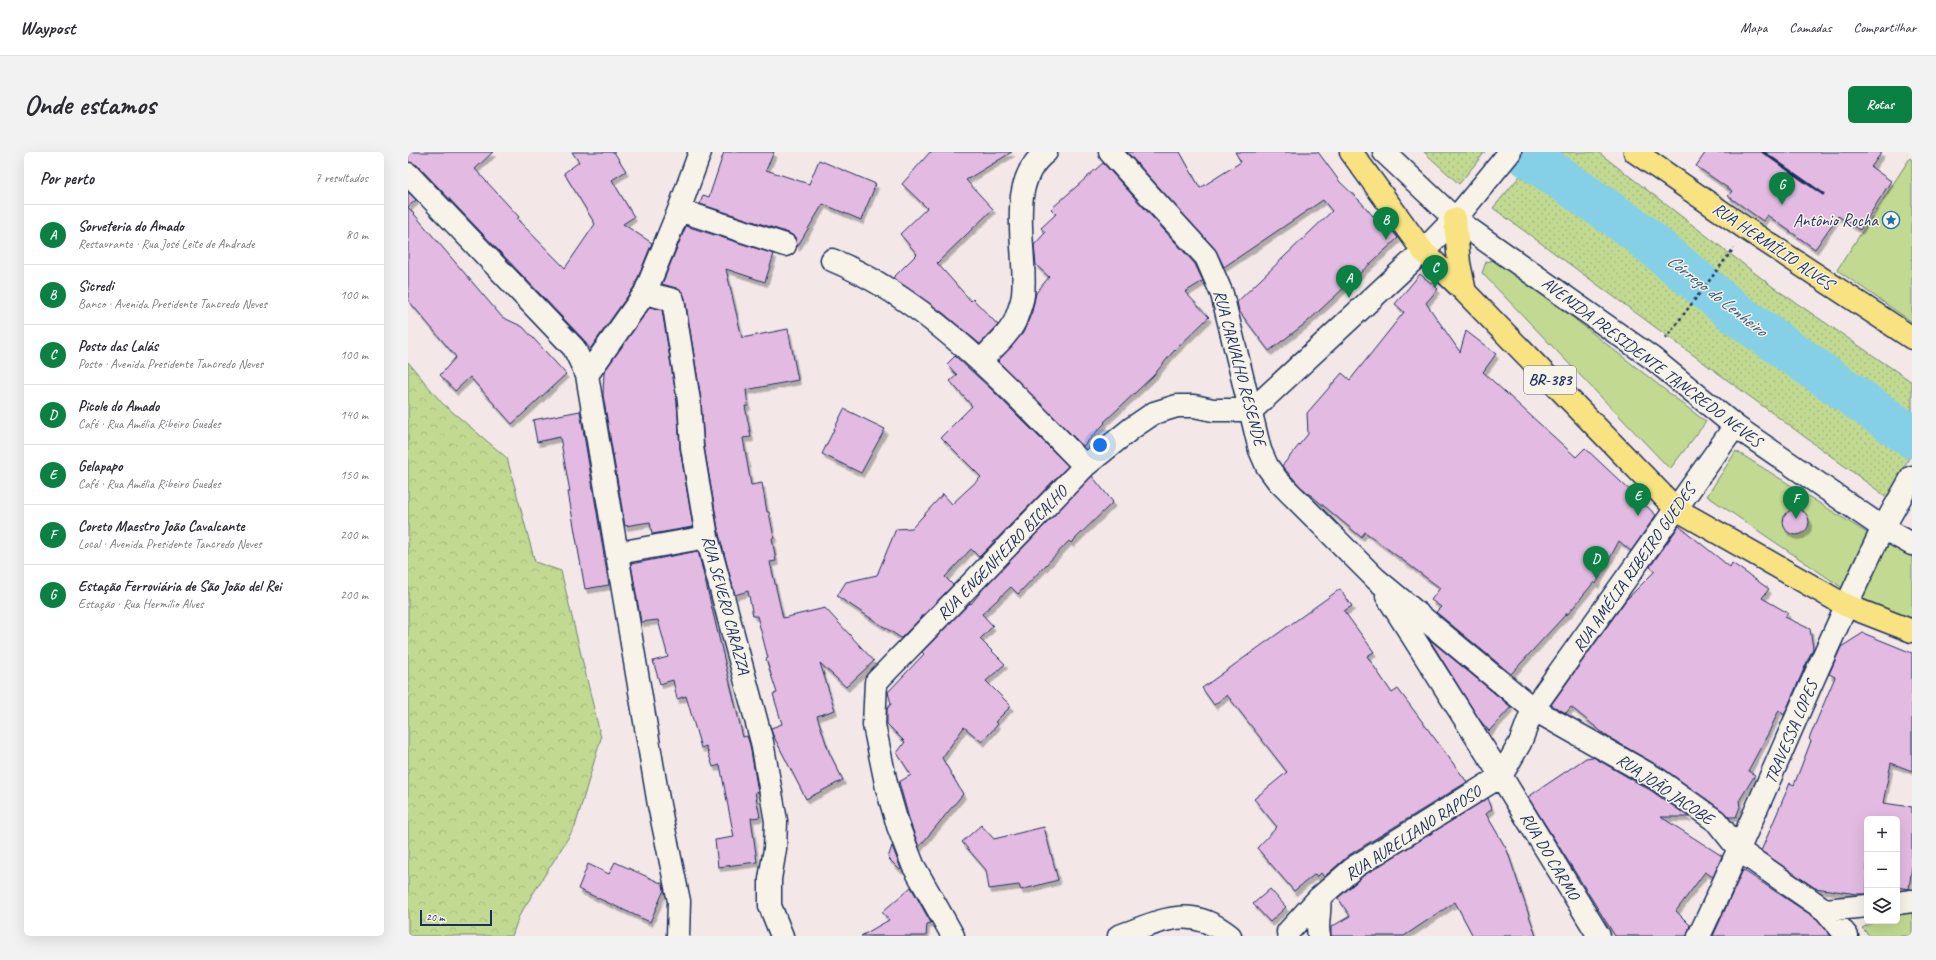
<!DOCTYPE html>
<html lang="pt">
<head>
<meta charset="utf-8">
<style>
	:root { --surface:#fff; --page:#f2f2f3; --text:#2b2b33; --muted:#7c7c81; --line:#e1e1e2; --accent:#0b8043 }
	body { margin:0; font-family:Caveat,sans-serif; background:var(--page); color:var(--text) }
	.controls { position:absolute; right:12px; bottom:12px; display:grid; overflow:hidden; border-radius:6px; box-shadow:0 4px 16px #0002 }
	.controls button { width:36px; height:36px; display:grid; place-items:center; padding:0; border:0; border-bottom:1px solid var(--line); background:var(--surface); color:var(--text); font:20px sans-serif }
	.scale { position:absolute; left:12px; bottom:10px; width:72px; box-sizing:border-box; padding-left:4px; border:2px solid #1b2f5e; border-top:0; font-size:11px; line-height:14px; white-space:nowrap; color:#1b2f5e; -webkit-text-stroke:3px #f7f3e8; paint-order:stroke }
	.you { position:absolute; left:692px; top:293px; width:14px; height:14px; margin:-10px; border:3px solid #fff; border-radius:50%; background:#1a73e8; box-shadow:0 0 0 6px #1a73e833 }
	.badge { display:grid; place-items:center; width:26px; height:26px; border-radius:50%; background:var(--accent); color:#fff; font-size:13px; font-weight:700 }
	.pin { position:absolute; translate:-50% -33px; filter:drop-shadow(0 1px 2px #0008) }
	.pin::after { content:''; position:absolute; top:21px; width:14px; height:12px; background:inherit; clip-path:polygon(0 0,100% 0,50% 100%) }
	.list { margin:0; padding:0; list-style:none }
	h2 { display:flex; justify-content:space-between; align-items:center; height:52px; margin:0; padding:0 16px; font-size:17px }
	h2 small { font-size:13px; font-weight:400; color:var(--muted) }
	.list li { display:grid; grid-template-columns:26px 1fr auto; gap:12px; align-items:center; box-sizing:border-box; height:60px; padding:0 16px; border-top:1px solid var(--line) }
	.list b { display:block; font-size:15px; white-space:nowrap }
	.list p { margin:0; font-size:13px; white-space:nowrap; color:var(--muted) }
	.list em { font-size:13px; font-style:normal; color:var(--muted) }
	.icon { flex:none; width:22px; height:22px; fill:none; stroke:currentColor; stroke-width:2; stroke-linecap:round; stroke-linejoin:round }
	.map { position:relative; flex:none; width:1504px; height:784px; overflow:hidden; border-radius:6px }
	header { display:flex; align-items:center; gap:24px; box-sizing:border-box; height:56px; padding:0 20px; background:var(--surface); border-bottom:1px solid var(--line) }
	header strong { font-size:19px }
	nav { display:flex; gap:22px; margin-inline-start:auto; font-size:14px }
	.intro { display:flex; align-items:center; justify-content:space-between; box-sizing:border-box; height:96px; padding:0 24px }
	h1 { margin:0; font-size:28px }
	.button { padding:10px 18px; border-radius:6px; background:var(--accent); color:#fff; font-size:14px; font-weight:700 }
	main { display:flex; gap:24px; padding:0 24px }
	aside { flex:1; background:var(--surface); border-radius:6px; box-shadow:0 4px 16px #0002 }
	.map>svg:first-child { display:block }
	.grass { fill:url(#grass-dots); stroke:#6e8477 }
	.forest { fill:url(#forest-crowns); stroke:#6e8477 }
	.park { fill:#c1d990; stroke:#6e8477 }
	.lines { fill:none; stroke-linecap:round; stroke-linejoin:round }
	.river { stroke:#86d0e7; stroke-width:43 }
	.building { fill:#e3bae1; stroke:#1b2f5e; filter:url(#shadow) }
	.minor-casing { stroke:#1b2f5e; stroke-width:25 }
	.tertiary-casing { stroke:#1b2f5e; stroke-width:25 }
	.secondary-casing { stroke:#1b2f5e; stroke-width:25 }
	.trunk-casing { stroke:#1b2f5e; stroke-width:25 }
	.path { stroke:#1b2f5e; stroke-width:2.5; stroke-dasharray:3 3; stroke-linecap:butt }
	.minor { stroke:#f7f3e8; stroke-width:22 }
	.tertiary { stroke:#f7f3e8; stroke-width:22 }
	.secondary { stroke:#f7f3e8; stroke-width:22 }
	.trunk { stroke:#f8e281; stroke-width:22 }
	.rail { stroke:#1b2f5e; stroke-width:3 }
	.labels { text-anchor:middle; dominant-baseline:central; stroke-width:3; stroke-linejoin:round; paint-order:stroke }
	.shield { fill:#f7f3e8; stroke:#5d6a87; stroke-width:1 }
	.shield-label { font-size:16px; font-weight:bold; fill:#1b2f5e }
	.poi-label { font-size:17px; fill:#1b2f5e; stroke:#f7f3e8; text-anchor:end }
	.street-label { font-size:17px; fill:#1b2f5e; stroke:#f7f3e8 }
	.water-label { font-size:18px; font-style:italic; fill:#365780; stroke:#f7f3e8 }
</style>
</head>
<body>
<header>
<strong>Waypost</strong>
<nav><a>Mapa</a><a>Camadas</a><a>Compartilhar</a></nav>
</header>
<div class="intro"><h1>Onde estamos</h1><a class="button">Rotas</a></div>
<main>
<aside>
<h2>Por perto<small>7 resultados</small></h2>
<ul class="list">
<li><span class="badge">A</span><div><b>Sorveteria do Amado</b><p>Restaurante · Rua José Leite de Andrade</p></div><em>80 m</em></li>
<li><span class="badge">B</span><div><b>Sicredi</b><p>Banco · Avenida Presidente Tancredo Neves</p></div><em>100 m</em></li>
<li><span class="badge">C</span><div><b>Posto das Lalás</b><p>Posto · Avenida Presidente Tancredo Neves</p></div><em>100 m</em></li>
<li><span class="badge">D</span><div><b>Picole do Amado</b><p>Café · Rua Amélia Ribeiro Guedes</p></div><em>140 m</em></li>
<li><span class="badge">E</span><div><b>Gelapapo</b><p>Café · Rua Amélia Ribeiro Guedes</p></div><em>150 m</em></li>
<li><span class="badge">F</span><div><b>Coreto Maestro João Cavalcante</b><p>Local · Avenida Presidente Tancredo Neves</p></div><em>200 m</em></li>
<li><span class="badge">G</span><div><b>Estação Ferroviária de São João del Rei</b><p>Estação · Rua Hermílio Alves</p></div><em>200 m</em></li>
</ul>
</aside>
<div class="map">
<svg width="1504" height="784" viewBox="0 0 1504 784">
	<defs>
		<pattern id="grass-dots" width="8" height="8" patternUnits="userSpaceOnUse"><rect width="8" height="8" fill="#c1d990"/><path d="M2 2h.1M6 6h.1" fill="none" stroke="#a5bb7f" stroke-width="1.8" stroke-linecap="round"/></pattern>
		<pattern id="forest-crowns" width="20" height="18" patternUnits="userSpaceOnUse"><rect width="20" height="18" fill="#c1d990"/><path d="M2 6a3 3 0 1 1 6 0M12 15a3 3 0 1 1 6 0" fill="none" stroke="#a5bb7f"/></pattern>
		<filter id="shadow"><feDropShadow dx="2.5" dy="4.5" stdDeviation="0" flood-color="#0004"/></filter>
	</defs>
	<rect width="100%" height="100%" fill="#f3e8e7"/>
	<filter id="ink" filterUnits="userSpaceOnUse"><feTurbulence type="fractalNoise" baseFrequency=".025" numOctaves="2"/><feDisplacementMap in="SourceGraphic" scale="8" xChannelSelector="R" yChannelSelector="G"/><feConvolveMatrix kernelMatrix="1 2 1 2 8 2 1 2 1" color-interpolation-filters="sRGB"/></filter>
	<g filter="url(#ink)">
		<path class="grass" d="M 1016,0 L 1077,0 L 1051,32 Z
			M 1132,0 L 1190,0 L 1365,135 L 1504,230 L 1504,300 L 1480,346 L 1085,56 Z"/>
		<path class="forest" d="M 0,210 L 34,251 L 99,306 L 127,410 L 153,419 L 193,586 L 167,675 L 111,764 L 104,784 L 0,784 Z"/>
		<path class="park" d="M 1502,6 L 1504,8 L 1504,170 L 1429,118 Z
			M 1090,107 L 1298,270 L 1262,317 L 1074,121 L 1078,110 Z
			M 1328,299 L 1467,386 L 1442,441 L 1299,344 Z
			M 1478,390 L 1504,405 L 1504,467 L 1452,446 Z
			M 1489,759 L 1504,760 L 1504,784 L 1462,784 L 1454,776 L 1468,769 L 1489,769 Z"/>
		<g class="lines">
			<path class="river" d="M 1114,0 L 1226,77 L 1330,163 L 1504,285"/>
		</g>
		<path class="building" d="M 0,0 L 85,0 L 67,17 L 111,65 L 109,67 L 157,116 L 187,72 L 156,21 L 171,10 L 164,0 L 206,0 L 218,19 L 204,28 L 226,65 L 215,72 L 244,91 L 226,135 L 182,197 L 175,187 L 9,13 L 0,10 Z
			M 316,0 L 366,0 L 358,18 L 401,32 L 411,8 L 468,32 L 453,68 L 415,52 L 389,95 L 387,85 L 381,81 L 292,52 L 295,43 L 301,45 Z
			M 522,0 L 604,0 L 558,28 L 585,57 L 529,111 L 563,149 L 565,147 L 590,173 L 572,192 L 535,161 L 485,126 L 509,102 L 492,82 L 519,56 L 494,32 Z
			M 719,0 L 772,0 L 792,36 L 833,10 L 827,0 L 910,0 L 932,30 L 952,49 L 965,64 L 969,60 L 990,86 L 898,171 L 861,199 L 831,159 L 829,150 L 924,59 L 915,48 L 816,115 L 807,97 Z
			M 1298,0 L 1474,0 L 1463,15 L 1483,29 L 1452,78 L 1430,64 L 1407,97 L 1359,63 L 1355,69 L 1320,44 L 1324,39 L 1288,14 Z
			M 695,11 L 787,112 L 795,129 L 777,140 L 801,165 L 764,201 L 745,224 L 696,270 L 697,271 L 675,294 L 590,209 L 615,181 L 624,160 L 628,141 L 641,125 L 628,113 L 626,93 L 637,81 L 633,76 L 648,62 L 643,57 Z
			M 0,40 L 8,48 L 0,55 L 94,165 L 115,175 L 158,222 L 104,272 L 62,225 L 47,239 L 32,223 L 48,205 L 0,148 Z
			M 278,74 L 366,102 L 357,130 L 318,117 L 334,186 L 380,177 L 390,228 L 338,238 L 340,254 L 337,254 L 343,285 L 335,286 L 343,333 L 354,331 L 359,360 L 361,360 L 366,386 L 364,386 L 368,409 L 362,410 L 375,466 L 417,456 L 466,509 L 438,535 L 412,511 L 427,558 L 409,564 L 421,600 L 435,628 L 398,647 L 364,581 L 363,576 L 374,572 L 365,542 L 369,541 L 358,507 L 360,506 L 349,464 L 345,464 L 340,439 L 327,443 L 311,382 L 296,294 L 293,247 L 277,146 L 274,140 L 268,136 L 254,132 Z
			M 1012,122 L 1030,137 L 1018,151 L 1052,200 L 1058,179 L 1088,202 L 1075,220 L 1168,305 L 1177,296 L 1248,363 L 1223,399 L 1211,389 L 1188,432 L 1186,430 L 1159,463 L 1159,461 L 1103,522 L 1028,460 L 1033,455 L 1023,448 L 1032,436 L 957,380 L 953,385 L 893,335 L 874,314 L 900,282 L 899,261 L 934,221 L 942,228 L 996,160 L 987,152 Z
			M 242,155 L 254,158 L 269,250 L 272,297 L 285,375 L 244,382 L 242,370 L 217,374 L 195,243 L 196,220 Z
			M 547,204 L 582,236 L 660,314 L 571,405 L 563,397 L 537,425 L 545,433 L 493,486 L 429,444 L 438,430 L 469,423 L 488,377 L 504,376 L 535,342 L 544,352 L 573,325 L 533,285 L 564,254 L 542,229 L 549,223 L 539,212 Z
			M 436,257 L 477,277 L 453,321 L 414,302 Z
			M 172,259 L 201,433 L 177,437 L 160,340 L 162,340 L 152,285 L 129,290 L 125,268 Z
			M 684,324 L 705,350 L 663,391 L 661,389 L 610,442 L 603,435 L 574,462 L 585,474 L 572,487 L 597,512 L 578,529 L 603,554 L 587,570 L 590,572 L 574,590 L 556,575 L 534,606 L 555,642 L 511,695 L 502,670 L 491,630 L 503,623 L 489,601 L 497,590 L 479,572 L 479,557 L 483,552 L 480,540 L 516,502 L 514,500 L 562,451 L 563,452 L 575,437 Z
			M1375 370a13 13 0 1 1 26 0a13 13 0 1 1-26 0Z
			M 1271,374 L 1322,415 L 1324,411 L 1361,437 L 1354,446 L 1380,461 L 1377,465 L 1402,477 L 1405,496 L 1376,563 L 1371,558 L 1361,580 L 1340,619 L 1347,623 L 1331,649 L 1332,655 L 1328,665 L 1321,665 L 1315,659 L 1256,617 L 1200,585 L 1163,555 L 1158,561 L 1143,553 L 1218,448 L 1247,419 L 1242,415 Z
			M 290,399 L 335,585 L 339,584 L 342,593 L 350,640 L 347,640 L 352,665 L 343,666 L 349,710 L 310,715 L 307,688 L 326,685 L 312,613 L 305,615 L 298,594 L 293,596 L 278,544 L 269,547 L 265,528 L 252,532 L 245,509 L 260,505 L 250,468 L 233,470 L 223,412 Z
			M 932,437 L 944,454 L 936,459 L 966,500 L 959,504 L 984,541 L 990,537 L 1059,630 L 941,703 L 916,725 L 913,721 L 909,725 L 907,722 L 886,739 L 849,696 L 869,675 L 846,647 L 879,620 L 819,543 L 806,553 L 794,536 Z
			M 1455,481 L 1504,501 L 1504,619 L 1483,611 L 1475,651 L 1504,655 L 1504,713 L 1501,737 L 1489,735 L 1489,667 L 1459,667 L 1459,742 L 1449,742 L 1407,736 L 1353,699 L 1382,631 L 1386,633 L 1403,589 L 1401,587 L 1427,525 L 1421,522 L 1433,495 Z
			M 1021,487 L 1103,555 L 1081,579 L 1071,567 Z
			M 1178,606 L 1185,605 L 1242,638 L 1281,665 L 1253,665 L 1314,704 L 1305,725 L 1297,720 L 1268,759 L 1282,773 L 1279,784 L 1207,784 L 1120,645 Z
			M 1080,646 L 1084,657 L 1078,662 L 1099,698 L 1128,784 L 1065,784 L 1047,750 L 996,784 L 923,784 L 923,775 L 942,764 L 930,746 L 955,724 Z
			M 573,673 L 586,687 L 636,675 L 650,728 L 613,738 L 611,733 L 581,737 L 578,718 L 554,690 Z
			M 484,694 L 493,717 L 492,718 L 480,706 Z
			M 207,710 L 255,732 L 256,738 L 242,770 L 170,737 L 180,712 L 201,722 Z
			M 1335,718 L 1409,767 L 1423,784 L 1305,784 Z
			M 503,735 L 523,771 L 519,772 L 518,784 L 453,784 L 481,768 L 474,760 Z
			M 862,737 L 878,755 L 862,770 L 845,752 Z"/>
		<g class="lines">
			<defs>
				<path id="minor" d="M 702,0 L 798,105 L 814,142 L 852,298 L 859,314 L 870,329 L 968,427 L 1125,557 L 1249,627 L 1308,669 L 1332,699 L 1417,758 L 1439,784
					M 0,22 L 166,196 L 179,223 L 251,653 L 271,749 L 270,784
					M 271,58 L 377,93
					M 424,108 C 522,148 604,240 677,314
					M 237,141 L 265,148 L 281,249 L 284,295 L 299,385 L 354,590 L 368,669 L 367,697 L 362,727 L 362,754 L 374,784
					M 573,208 C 584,197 600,184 607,169 C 610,161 614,151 615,143 C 620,98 596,32 638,0
					M 179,223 L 237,141 L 271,58 L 292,0
					M 844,258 L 1015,99 L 1053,60 L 1102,0
					M 1475,376 L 1504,392
					M 210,401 L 299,385
					M 979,444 L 1093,624 L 1191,784
					M 1489,751 L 1504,749
					M 1417,758 L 1459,754
					M 880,780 L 911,746
					M 545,784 L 505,713 L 490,674 L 479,636 L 466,573 L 468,530 L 677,314 L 724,276 L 746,261 L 769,254 L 786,254 L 805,258 L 844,258
					M 711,784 C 754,769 782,751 822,784
					M 911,784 C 908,771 913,759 911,746 L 948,714 L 1093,624 L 1112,591 L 1125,557 L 1327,274"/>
				<path id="tertiary" d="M 1291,784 C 1355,649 1409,510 1475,376"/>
				<path id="secondary" d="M 976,0 L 1047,67 L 1244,206 L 1327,274 L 1475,376 L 1504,325"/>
				<path id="trunk" d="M 943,0 L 1015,99 L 1057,140 L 1268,357 L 1437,453 L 1504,479
					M 1227,0 L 1340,78 L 1504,186
					M 1047,67 L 1051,111 L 1057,140"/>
			</defs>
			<use href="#minor" class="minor-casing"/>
			<use href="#tertiary" class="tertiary-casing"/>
			<use href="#secondary" class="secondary-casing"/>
			<use href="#trunk" class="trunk-casing"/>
			<path class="path" d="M 1257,187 L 1326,96"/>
			<use href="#minor" class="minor"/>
			<use href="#tertiary" class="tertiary"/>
			<use href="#secondary" class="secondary"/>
			<use href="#trunk" class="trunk"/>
			<path class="rail" d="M 1355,0 L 1415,42"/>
		</g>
	</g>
	<defs>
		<symbol id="sight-ring" viewBox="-11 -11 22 22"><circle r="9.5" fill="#f7f3e8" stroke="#1f6fb2" stroke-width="1.5"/><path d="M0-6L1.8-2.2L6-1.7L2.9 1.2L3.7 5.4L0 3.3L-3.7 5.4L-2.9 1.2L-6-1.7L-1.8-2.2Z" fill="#1f6fb2"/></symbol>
	</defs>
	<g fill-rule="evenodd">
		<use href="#sight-ring" x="1473" y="58" width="20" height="20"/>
	</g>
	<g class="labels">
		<rect class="shield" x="1116" y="214" width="52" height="28" rx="3"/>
		<g class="shield-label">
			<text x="1142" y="228">BR-383</text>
		</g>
		<g class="poi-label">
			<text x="1470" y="68">Antônio Rocha</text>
		</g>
		<g class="street-label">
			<text transform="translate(1365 94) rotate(34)">RUA HERMÍLIO ALVES</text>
			<text transform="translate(1244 210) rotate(37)">AVENIDA PRESIDENTE TANCREDO NEVES</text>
			<text transform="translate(832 216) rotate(75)">RUA CARVALHO RESENDE</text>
			<text transform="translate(594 401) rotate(-46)">RUA ENGENHEIRO BICALHO</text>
			<text transform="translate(1226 416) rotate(-55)">RUA AMÉLIA RIBEIRO GUEDES</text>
			<text transform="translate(318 453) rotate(75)">RUA SEVERO CARAZZA</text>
			<text transform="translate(1383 580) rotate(-67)">TRAVESSA LOPES</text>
			<text transform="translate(1257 637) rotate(34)">RUA JOÃO JACOBE</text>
			<text transform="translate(1005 681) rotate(-33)">RUA AURELIANO RAPOSO</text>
			<text transform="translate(1142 704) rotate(59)">RUA DO CARMO</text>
		</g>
		<g class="water-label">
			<text transform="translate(1309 143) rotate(38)">Córrego do Lenheiro</text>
		</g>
	</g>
</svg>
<div class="controls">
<button>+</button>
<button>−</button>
<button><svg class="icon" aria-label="layers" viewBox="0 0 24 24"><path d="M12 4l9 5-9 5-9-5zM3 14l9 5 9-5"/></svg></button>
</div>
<div class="scale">20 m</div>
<div class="you"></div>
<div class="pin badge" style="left:941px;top:146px">A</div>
<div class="pin badge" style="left:978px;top:88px">B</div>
<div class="pin badge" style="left:1027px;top:136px">C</div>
<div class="pin badge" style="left:1188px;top:427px">D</div>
<div class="pin badge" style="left:1230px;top:364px">E</div>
<div class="pin badge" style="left:1388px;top:367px">F</div>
<div class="pin badge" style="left:1374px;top:53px">G</div>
</div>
</main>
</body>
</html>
